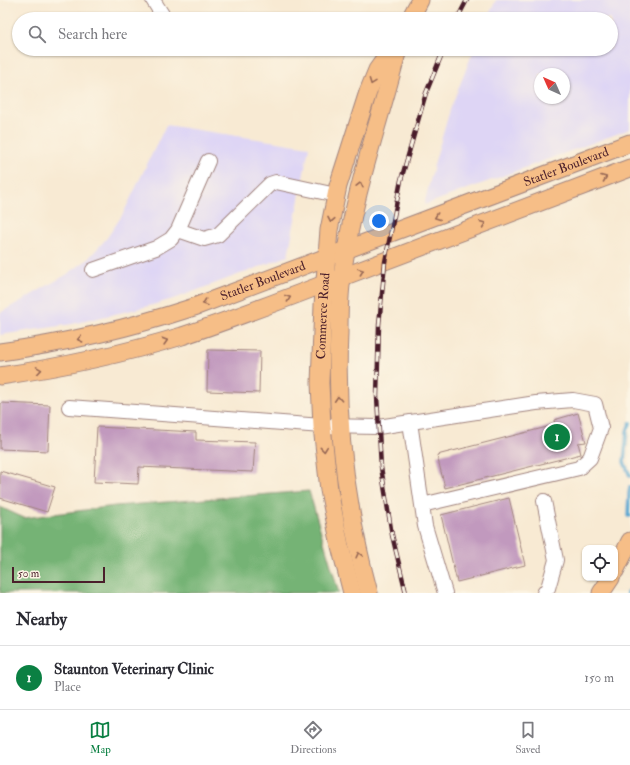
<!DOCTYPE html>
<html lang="en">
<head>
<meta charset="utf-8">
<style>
	:root { --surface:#fff; --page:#f7f7f7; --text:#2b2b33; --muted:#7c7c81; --line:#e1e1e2; --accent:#0b8043 }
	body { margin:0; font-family:"IM FELL Double Pica",serif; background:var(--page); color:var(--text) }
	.controls { position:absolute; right:12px; bottom:12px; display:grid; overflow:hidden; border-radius:8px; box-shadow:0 1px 3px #0004 }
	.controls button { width:36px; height:36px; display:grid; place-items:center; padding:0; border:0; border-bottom:1px solid var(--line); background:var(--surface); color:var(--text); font:20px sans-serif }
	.compass { position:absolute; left:534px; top:68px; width:36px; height:36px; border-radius:50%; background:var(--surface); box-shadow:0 1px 3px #0004; rotate:315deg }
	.scale { position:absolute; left:12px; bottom:10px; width:93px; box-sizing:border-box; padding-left:4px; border:2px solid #4a1f2b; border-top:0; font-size:11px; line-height:14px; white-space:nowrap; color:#4a1f2b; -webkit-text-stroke:3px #fcf5e5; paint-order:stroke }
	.you { position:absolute; left:379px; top:221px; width:14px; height:14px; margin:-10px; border:3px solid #fff; border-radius:50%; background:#1a73e8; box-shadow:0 0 0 6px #1a73e833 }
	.badge { display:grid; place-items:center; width:26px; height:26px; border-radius:50%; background:var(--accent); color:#fff; font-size:13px; font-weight:700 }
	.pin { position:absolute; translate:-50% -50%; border:2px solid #fff; box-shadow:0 1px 4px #0006 }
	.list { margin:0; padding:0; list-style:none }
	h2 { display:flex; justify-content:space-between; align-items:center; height:52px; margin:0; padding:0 16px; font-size:17px }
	h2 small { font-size:13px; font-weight:400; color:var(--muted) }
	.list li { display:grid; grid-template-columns:26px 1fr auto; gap:12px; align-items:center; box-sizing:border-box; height:64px; padding:0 16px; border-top:1px solid var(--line) }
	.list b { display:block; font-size:15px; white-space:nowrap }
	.list p { margin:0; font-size:13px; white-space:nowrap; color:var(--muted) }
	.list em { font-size:13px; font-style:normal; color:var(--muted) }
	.icon { flex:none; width:22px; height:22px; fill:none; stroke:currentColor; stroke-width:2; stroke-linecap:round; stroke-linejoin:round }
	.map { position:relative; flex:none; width:630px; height:593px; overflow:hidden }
	.search { position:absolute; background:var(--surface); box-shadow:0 1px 3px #0004; left:12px; right:12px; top:12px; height:44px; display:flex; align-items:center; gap:10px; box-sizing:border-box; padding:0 14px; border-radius:22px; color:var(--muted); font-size:15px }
	.sheet { height:116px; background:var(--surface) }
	nav { display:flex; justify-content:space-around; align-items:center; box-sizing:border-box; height:56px; border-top:1px solid var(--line); background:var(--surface); font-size:11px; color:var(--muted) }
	nav a { display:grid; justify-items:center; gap:2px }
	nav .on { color:var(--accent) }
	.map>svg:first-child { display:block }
	.built { fill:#ded5f5; fill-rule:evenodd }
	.forest { fill:#74b375; stroke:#5f6950 }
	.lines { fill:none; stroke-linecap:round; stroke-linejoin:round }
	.stream { stroke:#57a5d1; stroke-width:3.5 }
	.building { fill:#c199be }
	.minor-casing { stroke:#a1847f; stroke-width:16 }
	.major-casing { stroke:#a1847f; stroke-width:19 }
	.minor { stroke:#fff; stroke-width:14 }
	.major { stroke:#f6be87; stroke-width:17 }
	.rail-casing { stroke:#4a1f2b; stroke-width:4.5 }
	.rail { stroke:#fcf5e5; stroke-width:3; stroke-dasharray:9; stroke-linecap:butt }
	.oneway { stroke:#976754 }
	.labels { text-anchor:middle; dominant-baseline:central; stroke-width:3; stroke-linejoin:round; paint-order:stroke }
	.street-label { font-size:13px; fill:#4a1f2b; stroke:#fcf5e5 }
</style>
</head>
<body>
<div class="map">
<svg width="630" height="593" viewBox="0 0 630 593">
	<rect width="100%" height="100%" fill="#fcf5e5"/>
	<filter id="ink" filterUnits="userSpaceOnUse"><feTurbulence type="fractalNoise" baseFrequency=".025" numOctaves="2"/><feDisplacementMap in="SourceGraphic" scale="8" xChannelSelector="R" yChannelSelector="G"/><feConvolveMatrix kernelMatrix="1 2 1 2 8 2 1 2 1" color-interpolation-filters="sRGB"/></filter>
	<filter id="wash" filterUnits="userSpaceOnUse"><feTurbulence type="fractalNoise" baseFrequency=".012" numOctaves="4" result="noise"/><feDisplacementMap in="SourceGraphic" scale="16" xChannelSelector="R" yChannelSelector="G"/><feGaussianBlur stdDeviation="0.9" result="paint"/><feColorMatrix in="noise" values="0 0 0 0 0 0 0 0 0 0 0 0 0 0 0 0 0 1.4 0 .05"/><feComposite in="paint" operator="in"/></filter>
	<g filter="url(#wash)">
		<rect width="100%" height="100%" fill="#f8ead3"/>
		<path class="built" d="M 496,0 L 630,0 L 630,129 L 424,205 L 435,161 L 450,110 L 474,49 L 611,49 L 611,19 L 487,19 ZM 540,74 L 564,74 L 564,98 L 540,98 Z
			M 166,125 L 309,147 L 288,256 L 176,298 L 149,306 L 72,324 L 0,335 L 0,313 L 66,275 L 87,260 L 107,238 L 123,214 Z"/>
		<path class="forest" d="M 309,491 L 339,593 L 0,593 L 0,507 L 24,518 L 115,506 Z"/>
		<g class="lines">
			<path class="stream" d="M 630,423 L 627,431 L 624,462 L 630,476
				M 630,487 L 629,493 L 628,516 L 630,516
				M 627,593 L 630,590"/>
		</g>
		<g id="blocks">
			<path class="building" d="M 208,350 L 260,351 L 259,393 L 207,391 Z
				M 1,403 L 50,405 L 48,451 L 0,449 Z
				M 578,413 L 586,442 L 578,443 L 581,454 L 445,488 L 437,455 L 555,425 L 554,420 Z
				M 97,427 L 196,432 L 196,440 L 255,442 L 253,472 L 139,467 L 138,484 L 94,482 Z
				M 0,471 L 55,487 L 47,512 L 0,498 Z
				M 509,498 L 525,565 L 457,582 L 441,515 Z"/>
		</g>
	</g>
	<g filter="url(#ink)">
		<use href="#blocks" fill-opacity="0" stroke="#a1847f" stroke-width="1"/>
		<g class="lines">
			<defs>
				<path id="minor" d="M 153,0 L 165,19
					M 208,161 L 178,230 L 204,239 L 218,235 L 270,184 L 276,182 L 336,195
					M 93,270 L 156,248 L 171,239 L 178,230
					M 69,407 L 322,426 L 378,427 L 536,403 L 573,400 L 595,404 L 601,428 L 590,458 L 579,468 L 422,505
					M 410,422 L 425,526 L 445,593
					M 544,501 L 556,560 L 548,588 L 544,593"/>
				<g id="major">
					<path d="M 410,19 L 420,0"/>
					<path id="s1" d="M 0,352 C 66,343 130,328 194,307 L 630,143"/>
					<path d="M 0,376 C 62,367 123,354 182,336 C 230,320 277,302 324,284 C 426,246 528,207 630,168"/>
					<path d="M 615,571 L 630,541"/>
					<path id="s2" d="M 352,593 L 340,546 L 329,490 L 322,426 L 320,383 L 323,305 L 329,230 L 338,186 L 368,92 L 377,70 L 392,49"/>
					<path d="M 369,593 C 346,507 335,422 339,333 C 339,314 339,296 342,278 C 351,200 379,125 398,49"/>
					<path d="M 601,593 L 611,578"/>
				</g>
			</defs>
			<use href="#minor" class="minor-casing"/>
			<use href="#major" class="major-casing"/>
			<use href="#minor" class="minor"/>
			<use href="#major" class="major"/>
			<defs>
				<path id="rail" d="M 457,19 L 467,0
					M 406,593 L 392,535 L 381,467 L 377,396 L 379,325 L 385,262 L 401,180 L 426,93 L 444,49"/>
			</defs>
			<use href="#rail" class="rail-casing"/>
			<use href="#rail" class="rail"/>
		</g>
		<defs><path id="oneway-chevron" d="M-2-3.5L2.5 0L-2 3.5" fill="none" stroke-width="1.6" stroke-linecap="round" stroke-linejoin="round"/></defs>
		<g class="oneway">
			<use href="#oneway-chevron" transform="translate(372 82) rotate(111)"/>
			<use href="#oneway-chevron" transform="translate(604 178) rotate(-21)"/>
			<use href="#oneway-chevron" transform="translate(360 185) rotate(-77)"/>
			<use href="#oneway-chevron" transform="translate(437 217) rotate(160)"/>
			<use href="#oneway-chevron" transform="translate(331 220) rotate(101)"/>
			<use href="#oneway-chevron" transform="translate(483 224) rotate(-21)"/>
			<use href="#oneway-chevron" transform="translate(361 271) rotate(-20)"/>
			<use href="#oneway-chevron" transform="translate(288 298) rotate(-20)"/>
			<use href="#oneway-chevron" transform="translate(205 303) rotate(161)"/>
			<use href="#oneway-chevron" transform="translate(80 339) rotate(168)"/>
			<use href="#oneway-chevron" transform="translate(165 341) rotate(-16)"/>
			<use href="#oneway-chevron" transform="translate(39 370) rotate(-9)"/>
			<use href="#oneway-chevron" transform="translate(338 399) rotate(-93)"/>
			<use href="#oneway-chevron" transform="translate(324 449) rotate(84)"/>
			<use href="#oneway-chevron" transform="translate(359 555) rotate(-104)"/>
		</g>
	</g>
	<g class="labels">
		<g class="street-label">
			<text stroke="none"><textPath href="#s1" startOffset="597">Statler Boulevard</textPath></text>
			<text stroke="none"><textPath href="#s1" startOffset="273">Statler Boulevard</textPath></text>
			<text stroke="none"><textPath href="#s2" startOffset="280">Commerce Road</textPath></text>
		</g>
	</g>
</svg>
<div class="controls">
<button><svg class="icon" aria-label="locate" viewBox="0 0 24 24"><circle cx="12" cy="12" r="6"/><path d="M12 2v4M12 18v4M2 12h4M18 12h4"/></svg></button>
</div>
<svg class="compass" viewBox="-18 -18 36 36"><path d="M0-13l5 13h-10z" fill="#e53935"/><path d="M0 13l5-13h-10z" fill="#7c7c81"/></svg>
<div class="scale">50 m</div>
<div class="you"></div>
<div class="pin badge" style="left:557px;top:437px">1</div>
<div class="search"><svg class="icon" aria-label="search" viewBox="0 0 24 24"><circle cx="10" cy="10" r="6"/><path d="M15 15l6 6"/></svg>Search here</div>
</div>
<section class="sheet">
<h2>Nearby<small></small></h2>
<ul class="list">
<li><span class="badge">1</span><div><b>Staunton Veterinary Clinic</b><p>Place</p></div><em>150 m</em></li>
</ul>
</section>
<nav>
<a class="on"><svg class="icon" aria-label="map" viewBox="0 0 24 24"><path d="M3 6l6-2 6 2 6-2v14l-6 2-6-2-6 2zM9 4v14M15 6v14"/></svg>Map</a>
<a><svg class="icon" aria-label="directions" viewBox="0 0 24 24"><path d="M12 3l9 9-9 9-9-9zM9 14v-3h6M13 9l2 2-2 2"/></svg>Directions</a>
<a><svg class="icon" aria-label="saved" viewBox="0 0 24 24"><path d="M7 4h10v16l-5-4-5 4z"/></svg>Saved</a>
</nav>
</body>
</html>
